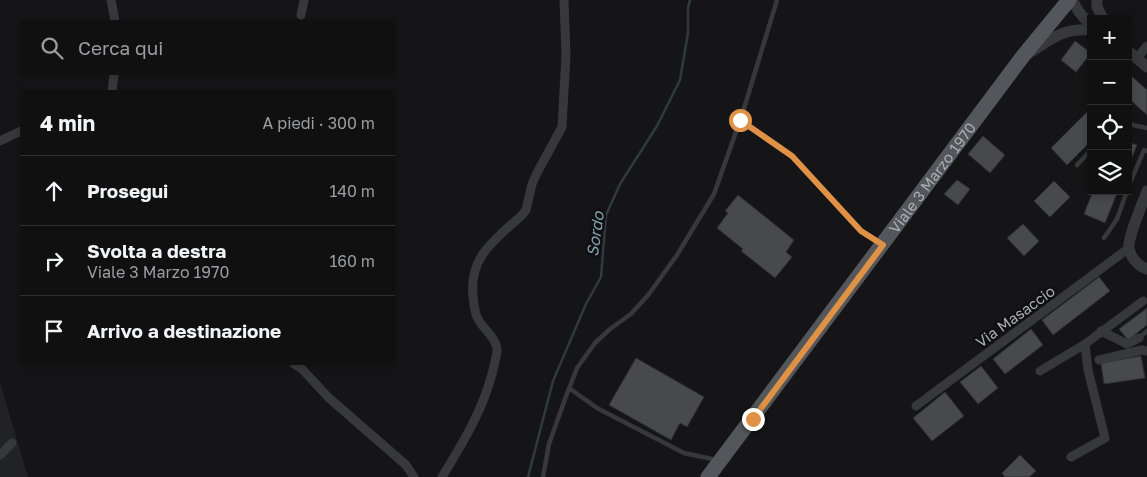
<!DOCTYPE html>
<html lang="it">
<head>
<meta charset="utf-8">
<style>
	:root { --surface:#101011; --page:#1e1e1f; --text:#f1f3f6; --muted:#9c9d9f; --line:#303031 }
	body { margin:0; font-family:"Golos Text",sans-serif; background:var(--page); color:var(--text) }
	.controls { position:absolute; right:15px; top:15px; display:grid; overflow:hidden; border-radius:0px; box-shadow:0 2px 8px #0003 }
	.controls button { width:45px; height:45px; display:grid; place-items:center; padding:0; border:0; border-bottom:1px solid var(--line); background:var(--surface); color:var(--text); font:25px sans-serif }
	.stop { position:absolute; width:15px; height:15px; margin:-11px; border:4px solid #df9145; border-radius:50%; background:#fff }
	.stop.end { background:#df9145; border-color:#fff; box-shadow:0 1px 5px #0008 }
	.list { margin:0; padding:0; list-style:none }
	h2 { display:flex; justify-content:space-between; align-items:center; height:65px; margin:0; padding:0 20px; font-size:21px }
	h2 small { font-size:16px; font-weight:400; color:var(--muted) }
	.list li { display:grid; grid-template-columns:32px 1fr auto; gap:15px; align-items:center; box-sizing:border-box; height:70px; padding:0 20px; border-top:1px solid var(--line) }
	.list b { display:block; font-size:19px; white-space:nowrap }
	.list p { margin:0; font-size:16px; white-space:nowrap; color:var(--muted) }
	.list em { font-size:16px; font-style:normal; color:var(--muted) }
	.icon { flex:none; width:28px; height:28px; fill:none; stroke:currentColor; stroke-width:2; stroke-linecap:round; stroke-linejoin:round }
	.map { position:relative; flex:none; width:1147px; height:477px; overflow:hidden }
	.search { position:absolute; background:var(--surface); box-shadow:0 2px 8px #0003; left:20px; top:20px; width:375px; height:55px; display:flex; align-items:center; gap:12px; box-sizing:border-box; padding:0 18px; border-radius:0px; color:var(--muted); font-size:19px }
	.panel { position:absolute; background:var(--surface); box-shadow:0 2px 8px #0003; left:20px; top:90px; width:375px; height:275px; border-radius:0px }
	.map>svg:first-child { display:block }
	.built { fill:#212224 }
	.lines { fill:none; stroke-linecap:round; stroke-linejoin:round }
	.stream { stroke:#303a3e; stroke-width:2.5 }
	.building { fill:#47494c; stroke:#2f3033 }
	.service { stroke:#37383b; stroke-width:4.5 }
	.minor { stroke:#37383b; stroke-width:9 }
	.tertiary { stroke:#37383b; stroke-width:11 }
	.primary { stroke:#53565a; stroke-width:15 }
	.route { stroke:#df9145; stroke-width:6 }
	.labels { text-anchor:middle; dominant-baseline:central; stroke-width:5; stroke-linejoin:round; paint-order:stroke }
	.street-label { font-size:15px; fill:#a9afb5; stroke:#101012 }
	.water-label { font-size:16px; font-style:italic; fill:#83a1ad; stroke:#101012 }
</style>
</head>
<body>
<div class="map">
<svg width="1147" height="477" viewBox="0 0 1147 477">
	<rect width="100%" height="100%" fill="#151517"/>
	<path class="built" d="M 0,383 L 28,477 L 0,477 Z"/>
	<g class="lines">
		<path class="stream" d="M 528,477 L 553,381 L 586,304 L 601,277 L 606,215 L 620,184 L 657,126 L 680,80 L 688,33 L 688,8 L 690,0"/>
	</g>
	<path class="building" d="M 1075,41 L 1091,53 L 1076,72 L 1061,60 Z
		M 1128,73 L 1147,90 L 1147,115 L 1128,98 Z
		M 1091,108 L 1091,141 L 1067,165 L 1051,148 Z
		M 983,136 L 1005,155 L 990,173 L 968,154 Z
		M 1128,142 L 1137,145 L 1128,167 Z
		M 957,180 L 970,189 L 958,205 L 944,194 Z
		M 1054,181 L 1070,197 L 1050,217 L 1034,201 Z
		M 1093,191 L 1118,191 L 1105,223 L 1084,214 Z
		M 738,195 L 794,240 L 786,252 L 792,257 L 775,278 L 741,251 L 743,249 L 717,228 L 728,213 L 725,211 Z
		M 1023,224 L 1039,241 L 1024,256 L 1007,238 Z
		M 1099,277 L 1110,291 L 1053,335 L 1042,320 Z
		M 1147,308 L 1147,325 L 1128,340 L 1119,329 Z
		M 1031,329 L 1043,345 L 1005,374 L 993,359 Z
		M 1141,356 L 1145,378 L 1104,384 L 1101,363 Z
		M 636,358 L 704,397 L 687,427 L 680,423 L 671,440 L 609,405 Z
		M 981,366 L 998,388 L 978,404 L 960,382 Z
		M 945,392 L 964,416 L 932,441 L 913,418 Z
		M 1020,455 L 1036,471 L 1029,477 L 1005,477 L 1002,473 Z"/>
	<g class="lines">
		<path class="service" d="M 740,120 L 792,156 L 861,231 L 881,244
			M 1128,124 L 1147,128
			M 1077,165 L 1091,150
			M 1128,188 L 1144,150 L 1147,151
			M 1104,238 L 1117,219 L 1127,191
			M 1139,338 L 1147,331
			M 569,388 L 597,408 L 684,453 L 717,460
			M 543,477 L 549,444 L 565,399 L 577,368 L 595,343 L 610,329 L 631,314 L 649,294 L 677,255 L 714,194 L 742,115 L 777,0"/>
		<path class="minor" d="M 111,0 L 115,21
			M 301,15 L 304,0
			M 1137,58 L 1147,46
			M 112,91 L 114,74
			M 0,141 L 21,131
			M 1101,331 L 1127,344 L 1139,338
			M 1099,360 L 1142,350 L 1147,351
			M 294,364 L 302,369 L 329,398 L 406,465 L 414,477
			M 1040,371 L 1085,344 L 1143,301
			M 916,406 L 1129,248
			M 0,455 L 12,443
			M 1071,457 L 1105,438 L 1088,370 L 1085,344
			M 442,477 C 462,444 482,412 492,374 C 494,366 496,359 497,351 C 497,338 483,329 478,319 C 474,312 474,303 473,296 C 469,256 495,240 522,215 L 526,210 L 532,184 L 537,173 L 562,127 L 566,55 L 564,0"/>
		<path class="tertiary" d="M 1072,0 L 1079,12 L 1091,26
			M 1097,0 L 1097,7 L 1103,19
			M 1128,51 L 1147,67
			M 1029,53 C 1052,39 1062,28 1091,30
			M 1147,191 C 1143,203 1127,238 1129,249 C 1131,258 1138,266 1147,269"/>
		<path class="primary" id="s1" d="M 708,477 L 1023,56 L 1069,0"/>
	</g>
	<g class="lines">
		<path class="route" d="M 740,120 L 792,156 L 861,231 L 883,245 L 753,419"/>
	</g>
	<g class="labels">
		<g class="street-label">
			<text stroke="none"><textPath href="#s1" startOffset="374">Viale 3 Marzo 1970</textPath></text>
			<text transform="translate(1015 316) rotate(-36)">Via Masaccio</text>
		</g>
		<g class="water-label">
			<text transform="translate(595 234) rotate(-82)">Sordo</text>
		</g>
	</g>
</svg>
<div class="controls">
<button>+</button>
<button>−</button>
<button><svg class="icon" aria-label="locate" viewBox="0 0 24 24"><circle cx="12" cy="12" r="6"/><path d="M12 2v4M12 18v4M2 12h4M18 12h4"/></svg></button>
<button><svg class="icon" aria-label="layers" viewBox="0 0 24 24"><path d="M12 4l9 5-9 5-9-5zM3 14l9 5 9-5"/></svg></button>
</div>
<div class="stop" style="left:740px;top:120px"></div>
<div class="stop end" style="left:753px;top:419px"></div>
<div class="search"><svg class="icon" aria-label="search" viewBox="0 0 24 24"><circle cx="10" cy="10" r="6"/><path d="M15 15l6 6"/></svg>Cerca qui</div>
<section class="panel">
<h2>4 min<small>A piedi · 300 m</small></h2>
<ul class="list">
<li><svg class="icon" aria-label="ahead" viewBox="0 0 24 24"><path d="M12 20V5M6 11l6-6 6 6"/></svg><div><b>Prosegui</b></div><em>140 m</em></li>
<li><svg class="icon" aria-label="right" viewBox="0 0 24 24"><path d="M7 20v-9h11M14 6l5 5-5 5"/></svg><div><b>Svolta a destra</b><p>Viale 3 Marzo 1970</p></div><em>160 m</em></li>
<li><svg class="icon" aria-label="arrive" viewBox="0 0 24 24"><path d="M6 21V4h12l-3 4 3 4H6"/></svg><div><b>Arrivo a destinazione</b></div></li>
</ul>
</section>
</div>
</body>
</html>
